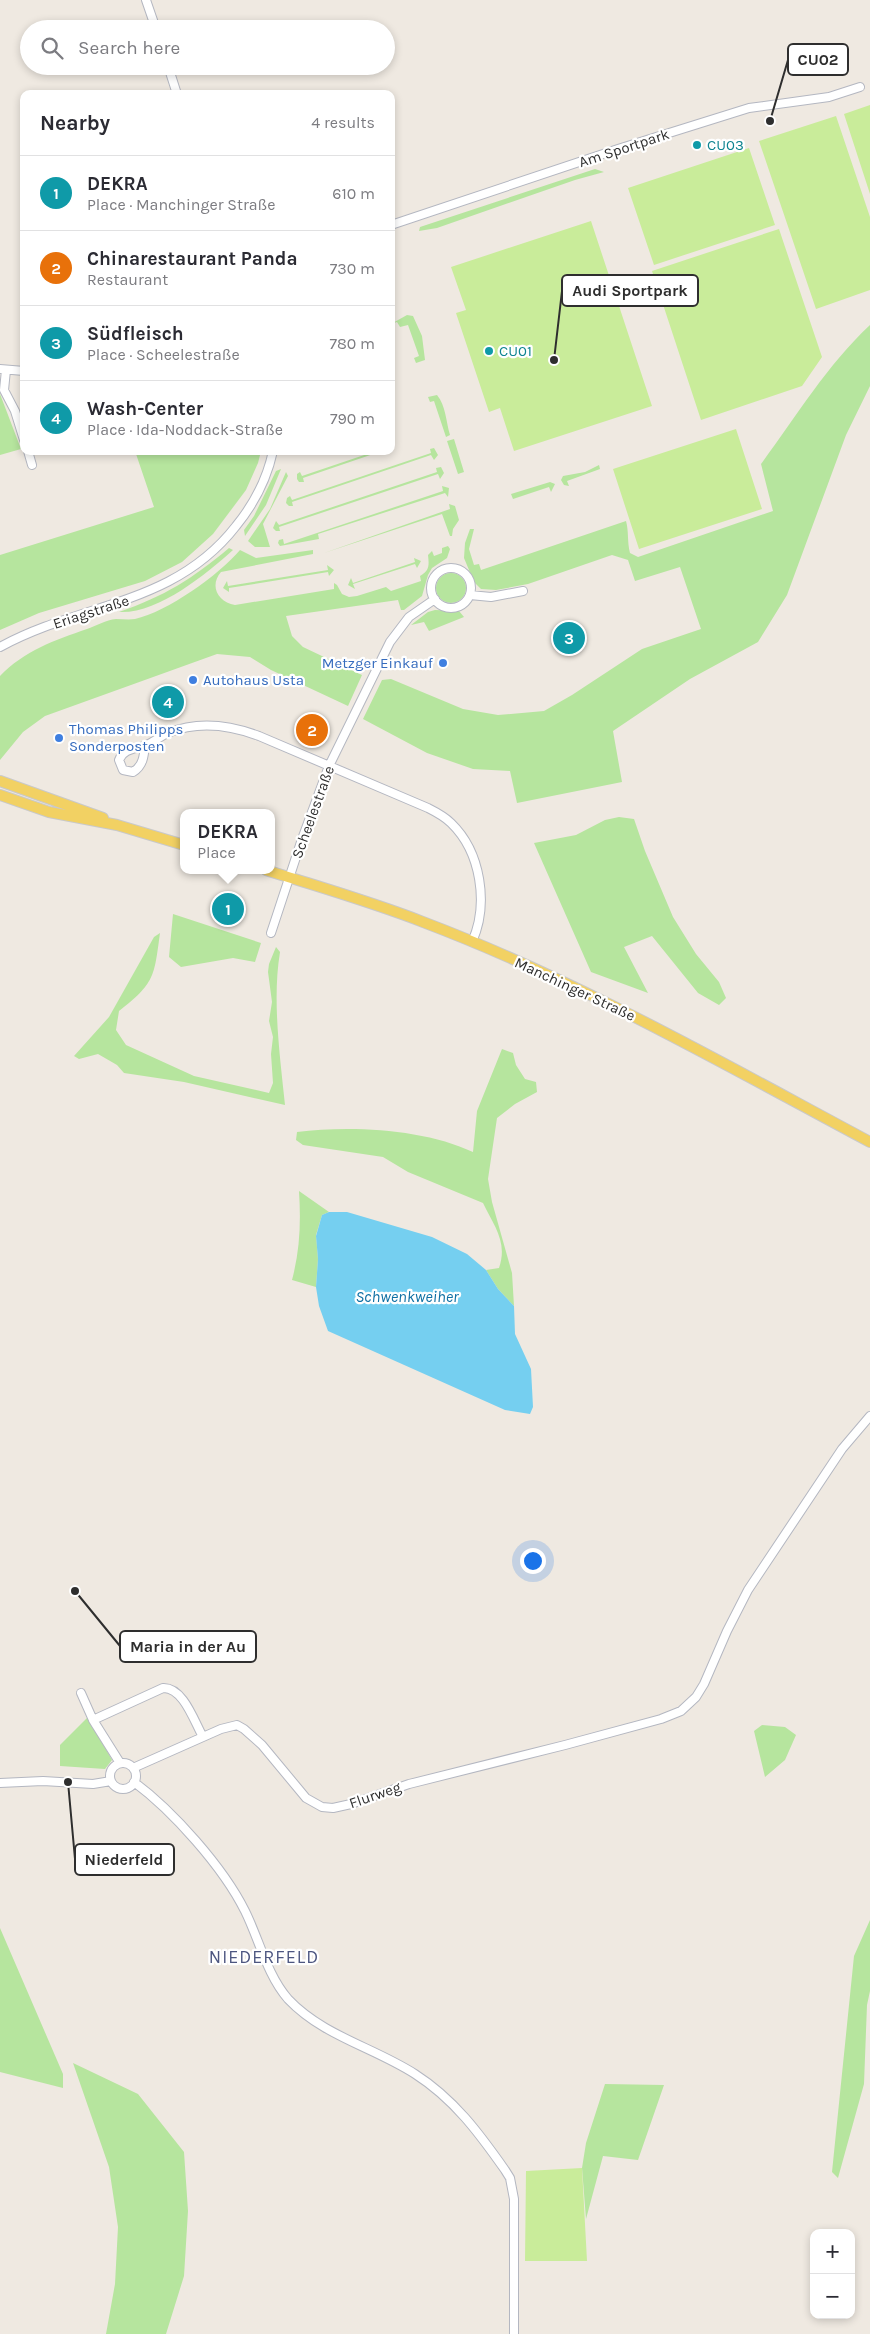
<!DOCTYPE html>
<html lang="en">
<head>
<meta charset="utf-8">
<style>
	:root { --surface:#fff; --page:#f7f7f7; --text:#2b2b33; --muted:#7c7c81; --line:#e1e1e2; --accent:#db2777 }
	body { margin:0; font-family:Karla,sans-serif; background:var(--page); color:var(--text) }
	.controls { position:absolute; right:15px; bottom:15px; display:grid; overflow:hidden; border-radius:10px; box-shadow:0 2px 8px #0003 }
	.controls button { width:45px; height:45px; display:grid; place-items:center; padding:0; border:0; border-bottom:1px solid var(--line); background:var(--surface); color:var(--text); font:25px sans-serif }
	.you { position:absolute; left:532px; top:1560px; width:18px; height:18px; margin:-12px; border:4px solid #fff; border-radius:50%; background:#1a73e8; box-shadow:0 0 0 8px #1a73e833 }
	.badge { display:grid; place-items:center; width:32px; height:32px; border-radius:50%; background:var(--accent); color:#fff; font-size:16px; font-weight:700 }
	.pin { position:absolute; translate:-50% -50%; border:2px solid #fff; box-shadow:0 1px 5px #0006 }
	.popup { position:absolute; left:180px; top:809px; width:95px; height:65px; box-sizing:border-box; display:grid; place-content:center; border-radius:10px; background:var(--surface); filter:drop-shadow(0 1px 4px #0005); font-size:16px; white-space:nowrap; color:var(--muted) }
	.popup b { font-size:19px; color:var(--text) }
	.popup::after { content:''; position:absolute; left:50%; top:100%; margin-left:-10px; border:10px solid transparent; border-top-color:var(--surface) }
	.list { margin:0; padding:0; list-style:none }
	h2 { display:flex; justify-content:space-between; align-items:center; height:65px; margin:0; padding:0 20px; font-size:21px }
	h2 small { font-size:16px; font-weight:400; color:var(--muted) }
	.list li { display:grid; grid-template-columns:32px 1fr auto; gap:15px; align-items:center; box-sizing:border-box; height:75px; padding:0 20px; border-top:1px solid var(--line) }
	.list b { display:block; font-size:19px; white-space:nowrap }
	.list p { margin:0; font-size:16px; white-space:nowrap; color:var(--muted) }
	.list em { font-size:16px; font-style:normal; color:var(--muted) }
	.icon { flex:none; width:28px; height:28px; fill:none; stroke:currentColor; stroke-width:2; stroke-linecap:round; stroke-linejoin:round }
	.map { position:relative; flex:none; width:870px; height:2334px; overflow:hidden }
	.search { position:absolute; background:var(--surface); box-shadow:0 2px 8px #0003; left:20px; top:20px; width:375px; height:55px; display:flex; align-items:center; gap:12px; box-sizing:border-box; padding:0 18px; border-radius:28px; color:var(--muted); font-size:19px }
	.panel { position:absolute; background:var(--surface); box-shadow:0 2px 8px #0003; left:20px; top:90px; width:375px; height:365px; border-radius:10px }
	.map>svg:first-child { display:block }
	.green { fill:#b6e59e }
	.pitch { fill:#c9ec9a }
	.water { fill:#75cff0 }
	.lines { fill:none; stroke-linecap:round; stroke-linejoin:round }
	.minor-casing { stroke:#b4b7c1; stroke-width:10 }
	.major-casing { stroke:#c9c9c9; stroke-width:12 }
	.minor { stroke:#fff; stroke-width:8 }
	.major { stroke:#f2d163; stroke-width:10 }
	.culture-dot { fill:#0f9aa8; stroke:#fff; stroke-width:2 }
	.shop-dot { fill:#3f7fe0; stroke:#fff; stroke-width:2 }
	.labels { text-anchor:middle; dominant-baseline:central; stroke-width:4.5; stroke-linejoin:round; paint-order:stroke }
	.culture-label { font-size:15px; fill:#0d838f; stroke:#fff; text-anchor:start }
	.street-label { font-size:15px; fill:#2e2e2e; stroke:#fff }
	.shop-label { font-size:15px; fill:#366cbe; stroke:#fff; text-anchor:start }
	.water-label { font-size:16px; font-style:italic; fill:#0d6fa3; stroke:#fff }
	.quarter-label { font-size:18px; letter-spacing:1px; fill:#4d5680; stroke:#fff }
	.leader { fill:none; stroke:#2e2e2e; stroke-width:2 }
	.callout-dot { fill:#2e2e2e; stroke:#fff; stroke-width:2 }
	.callout { fill:#fff; stroke:#2e2e2e; stroke-width:2 }
	.callout-label { font-size:16px; text-anchor:middle; font-weight:bold; fill:#2e2e2e }
</style>
</head>
<body>
<div class="map">
<svg width="870" height="2334" viewBox="0 0 870 2334">
	<rect width="100%" height="100%" fill="#efe9e1"/>
	<path class="green" d="M 595,169 L 604,172 L 575,180 L 437,228 L 419,231 L 420,227 Z
		M 407,315 L 413,316 L 422,336 L 425,360 L 416,363 L 414,358 L 419,356 L 408,325 L 400,327 L 397,322 L 391,324 Z
		M 870,325 L 870,386 L 846,435 L 787,595 L 758,642 L 690,679 L 613,731 L 622,782 L 517,803 L 510,771 L 473,769 L 427,753 L 363,719 L 382,680 L 391,679 L 463,709 L 498,715 L 544,711 L 572,695 L 642,649 L 701,629 L 680,567 L 635,581 L 628,560 L 612,555 L 528,584 L 496,590 L 481,589 L 474,582 L 464,558 L 465,543 L 470,529 L 474,529 L 469,549 L 474,565 L 479,564 L 481,570 L 626,521 C 629,532 627,541 630,553 L 638,557 L 773,511 L 761,464 C 796,417 827,365 870,325 Z
		M 0,394 L 21,449 L 0,455 Z
		M 437,395 C 446,406 446,422 450,435 L 446,437 L 434,401 L 430,402 L 428,397 Z
		M 454,439 L 464,472 L 458,474 L 447,441 Z
		M 434,448 L 438,455 L 434,460 L 431,455 L 292,502 L 293,506 L 289,506 L 286,503 L 287,498 L 290,496 L 292,500 L 431,453 L 430,449 Z
		M 135,451 L 261,451 L 258,463 L 246,490 L 213,534 L 182,562 L 145,581 L 39,613 L 0,630 L 0,555 L 154,507 Z
		M 376,451 L 382,451 L 303,478 L 304,482 L 299,482 L 297,479 L 297,474 L 300,472 L 302,476 Z
		M 599,465 L 600,469 L 567,481 L 569,486 L 564,485 L 561,480 L 563,476 L 585,472 Z
		M 441,467 L 444,473 L 440,479 L 438,474 L 279,527 L 280,531 L 276,531 L 273,528 L 276,521 L 279,525 L 437,472 L 436,468 Z
		M 281,469 L 266,505 L 245,536 L 244,530 L 254,516 L 276,471 Z
		M 286,472 L 288,476 L 263,524 L 270,547 L 255,547 L 248,541 L 270,509 Z
		M 550,482 L 555,484 L 551,492 L 549,487 L 513,499 L 511,494 Z
		M 442,486 L 449,488 L 448,497 L 445,493 L 318,534 L 319,539 L 280,546 L 278,543 L 279,540 L 283,539 L 284,544 L 443,491 Z
		M 449,504 L 455,506 L 459,520 L 453,529 L 452,536 L 450,536 L 442,514 L 324,553 L 450,509 Z
		M 448,546 L 450,549 L 447,558 L 432,568 L 428,575 L 422,596 L 404,610 L 401,610 L 398,600 L 286,616 L 292,636 L 303,647 L 362,675 L 348,706 L 271,670 L 250,657 L 217,654 L 45,716 L 23,732 L 0,760 L 0,676 C 24,651 55,640 87,629 C 96,626 106,620 116,619 C 122,619 129,620 135,619 C 167,612 219,575 240,550 L 256,558 L 313,550 L 313,554 L 221,572 C 209,586 218,602 235,605 L 334,589 L 334,583 L 337,585 L 342,594 L 349,597 L 357,596 L 386,587 L 391,591 L 421,581 L 420,576 C 430,571 429,564 428,555 L 432,551 L 434,556 L 442,553 L 442,548 Z
		M 229,548 L 233,550 C 205,575 158,614 119,612 C 165,596 192,579 229,548 Z
		M 414,558 L 421,561 L 417,568 L 415,564 L 353,584 L 355,589 L 348,585 L 351,578 L 353,583 L 415,562 Z
		M 327,565 L 334,570 L 329,576 L 328,572 L 229,588 L 229,592 L 223,588 L 227,581 L 228,586 L 328,570 Z
		M436 588a15 15 0 1 1 30 0a15 15 0 1 1-30 0Z
		M 435,610 L 459,611 L 464,617 L 429,631 L 424,622 L 411,625 L 428,612 Z
		M 619,817 L 634,819 L 645,851 L 673,917 L 696,954 L 719,982 L 726,998 L 719,1005 L 698,993 L 652,936 L 624,947 L 648,993 L 591,972 L 534,843 L 576,835 L 605,820 Z
		M 173,914 L 261,943 L 255,962 L 233,958 L 181,967 L 169,957 Z
		M 160,933 C 154,977 155,983 119,1011 L 116,1030 L 126,1045 L 194,1076 L 269,1093 L 273,1083 L 271,1054 L 273,1037 L 269,1021 L 272,1002 L 268,972 L 269,964 L 276,947 L 280,952 C 272,1000 280,1056 285,1105 L 184,1082 L 124,1073 L 117,1065 L 98,1054 L 79,1059 L 74,1056 L 109,1017 L 154,937 Z
		M 502,1049 L 513,1053 L 516,1065 L 525,1079 L 536,1082 L 537,1092 L 515,1104 L 497,1118 L 488,1179 L 492,1202 L 512,1273 L 514,1306 L 498,1289 L 486,1270 L 499,1268 C 508,1242 494,1226 483,1203 L 408,1172 L 383,1157 L 303,1145 L 296,1140 L 297,1132 C 350,1125 425,1129 473,1152 L 477,1111 Z
		M 299,1191 L 329,1212 L 322,1215 L 316,1235 L 318,1259 L 316,1287 L 292,1280 C 300,1250 301,1222 299,1191 Z
		M 88,1717 L 112,1760 L 105,1769 L 60,1766 L 60,1745 Z
		M 762,1725 L 785,1727 L 796,1735 L 785,1760 L 765,1777 L 754,1731 Z
		M 870,1920 L 870,1991 L 867,2005 L 864,2084 L 838,2178 L 832,2172 L 854,1956 Z
		M 0,1928 L 63,2074 L 63,2088 L 0,2072 Z
		M 73,2063 L 138,2094 L 184,2152 L 188,2211 L 184,2276 L 166,2334 L 106,2334 L 115,2284 L 118,2227 L 109,2167 Z
		M 605,2084 L 664,2085 L 638,2160 L 603,2156 L 586,2219 L 582,2168 L 586,2143 Z"/>
	<path class="pitch" d="M 870,105 L 870,194 L 844,114 Z
		M 836,116 L 870,217 L 870,290 L 816,309 L 759,141 Z
		M 749,148 L 775,225 L 654,265 L 628,188 Z
		M 591,221 L 652,406 L 514,451 L 500,408 L 489,412 L 456,313 L 466,310 L 451,267 Z
		M 779,229 L 822,357 L 802,386 L 701,420 L 652,271 Z
		M 736,429 L 762,509 L 639,549 L 613,469 Z
		M 582,2168 L 587,2261 L 525,2261 L 526,2171 Z"/>
	<path class="water" d="M 329,1212 L 347,1212 L 432,1237 L 467,1254 L 486,1270 L 498,1289 L 514,1306 L 515,1334 L 531,1369 L 533,1407 L 530,1414 L 505,1410 L 328,1331 L 319,1306 L 316,1287 L 318,1259 L 316,1236 L 322,1215 Z"/>
	<g class="lines">
		<defs>
			<path id="minor" d="M 146,0 L 156,29
				M 168,66 L 177,94
				M 391,225 L 618,149 L 749,108 L 829,97 L 860,87
				M 0,369 L 24,371
				M 6,370 L 4,390 L 15,411 L 24,440
				M 28,451 L 32,465
				M431 588a20 20 0 1 1 40 0a20 20 0 1 1-40 0Z
				M 470,595 L 491,597 L 523,591
				M 0,647 C 82,602 174,606 236,526 C 254,504 267,479 273,451
				M 145,745 C 144,756 143,766 133,772 L 123,770 L 119,760 C 123,749 135,749 144,746 C 153,743 160,736 168,733 C 197,721 230,725 259,736 L 428,808 C 436,812 445,817 451,823 C 481,852 489,904 472,942
				M 271,933 L 301,842 L 329,766 L 390,642 L 409,617 L 435,599
				M 81,1693 L 93,1720
				M 120,1763 L 93,1720 L 163,1688 C 183,1687 194,1721 203,1737
				M110 1776a13 13 0 1 1 26 0a13 13 0 1 1-26 0Z
				M 133,1768 L 221,1729 L 237,1725 L 244,1729 L 262,1745 L 306,1798 L 322,1807 L 333,1808 L 351,1804 L 409,1784 L 565,1745 L 661,1719 L 681,1711 L 696,1697 L 704,1684 L 727,1631 L 748,1590 L 842,1449 L 870,1416
				M 134,1782 C 173,1811 223,1867 245,1911 C 259,1939 267,1975 288,1999 C 323,2036 373,2047 415,2074 C 454,2099 479,2133 505,2170 L 510,2178 L 514,2199 L 514,2334
				M 0,1783 L 43,1781 L 93,1784 L 111,1781"/>
			<path id="major" d="M 0,781 L 103,818
				M 0,795 L 49,812 L 117,825 L 184,845
				M 266,870 C 319,887 372,902 423,922 C 579,981 724,1064 870,1142"/>
		</defs>
		<use href="#minor" class="minor-casing"/>
		<use href="#major" class="major-casing"/>
		<use href="#minor" class="minor"/>
		<use href="#major" class="major"/>
	</g>
	<g class="culture-dot">
		<circle cx="697" cy="145" r="5"/>
		<circle cx="489" cy="351" r="5"/>
	</g>
	<g class="shop-dot">
		<circle cx="443" cy="663" r="5"/>
		<circle cx="193" cy="680" r="5"/>
		<circle cx="59" cy="738" r="5"/>
	</g>
	<g class="labels">
		<g class="culture-label">
			<text x="707" y="145">CU03</text>
			<text x="499" y="351">CU01</text>
		</g>
		<g class="street-label">
			<text transform="translate(624 148) rotate(-18)">Am Sportpark</text>
			<text transform="translate(91 612) rotate(-18)">Eriagstraße</text>
			<text transform="translate(313 812) rotate(-70)">Scheelestraße</text>
			<text transform="translate(575 989) rotate(25)">Manchinger Straße</text>
			<text transform="translate(375 1795) rotate(-19)">Flurweg</text>
		</g>
		<g class="shop-label">
			<text x="433" y="663" text-anchor="end">Metzger Einkauf</text>
			<text x="203" y="680">Autohaus Usta</text>
			<text x="69" y="729">Thomas Philipps<tspan x="69" dy="17">Sonderposten</tspan></text>
		</g>
		<g class="water-label">
			<text x="407" y="1296">Schwenkweiher</text>
		</g>
		<g class="quarter-label">
			<text x="264" y="1957">NIEDERFELD</text>
		</g>
	</g>
	<path class="leader" d="M770 121L788 60M554 360L562 291M75 1591L120 1646M68 1782L75 1859"/>
	<g class="callout-dot">
		<circle cx="770" cy="121" r="5"/>
		<circle cx="554" cy="360" r="5"/>
		<circle cx="75" cy="1591" r="5"/>
		<circle cx="68" cy="1782" r="5"/>
	</g>
	<g class="callout">
		<rect x="788" y="44" width="60" height="31" rx="5"/>
		<rect x="562" y="275" width="136" height="31" rx="5"/>
		<rect x="120" y="1631" width="136" height="31" rx="5"/>
		<rect x="75" y="1844" width="99" height="31" rx="5"/>
	</g>
	<g class="callout-label">
		<text x="818" y="65">CU02</text>
		<text x="630" y="296">Audi Sportpark</text>
		<text x="188" y="1652">Maria in der Au</text>
		<text x="124" y="1865">Niederfeld</text>
	</g>
</svg>
<div class="controls">
<button>+</button>
<button>−</button>
</div>
<div class="you"></div>
<div class="pin badge" style="left:228px;top:909px;background:#0f9aa8">1</div>
<div class="popup"><b>DEKRA</b>Place</div>
<div class="pin badge" style="left:312px;top:730px;background:#e8710a">2</div>
<div class="pin badge" style="left:569px;top:638px;background:#0f9aa8">3</div>
<div class="pin badge" style="left:168px;top:702px;background:#0f9aa8">4</div>
<div class="search"><svg class="icon" aria-label="search" viewBox="0 0 24 24"><circle cx="10" cy="10" r="6"/><path d="M15 15l6 6"/></svg>Search here</div>
<section class="panel">
<h2>Nearby<small>4 results</small></h2>
<ul class="list">
<li><span class="badge" style="background:#0f9aa8">1</span><div><b>DEKRA</b><p>Place · Manchinger Straße</p></div><em>610 m</em></li>
<li><span class="badge" style="background:#e8710a">2</span><div><b>Chinarestaurant Panda</b><p>Restaurant</p></div><em>730 m</em></li>
<li><span class="badge" style="background:#0f9aa8">3</span><div><b>Südfleisch</b><p>Place · Scheelestraße</p></div><em>780 m</em></li>
<li><span class="badge" style="background:#0f9aa8">4</span><div><b>Wash-Center</b><p>Place · Ida-Noddack-Straße</p></div><em>790 m</em></li>
</ul>
</section>
</div>
</body>
</html>
